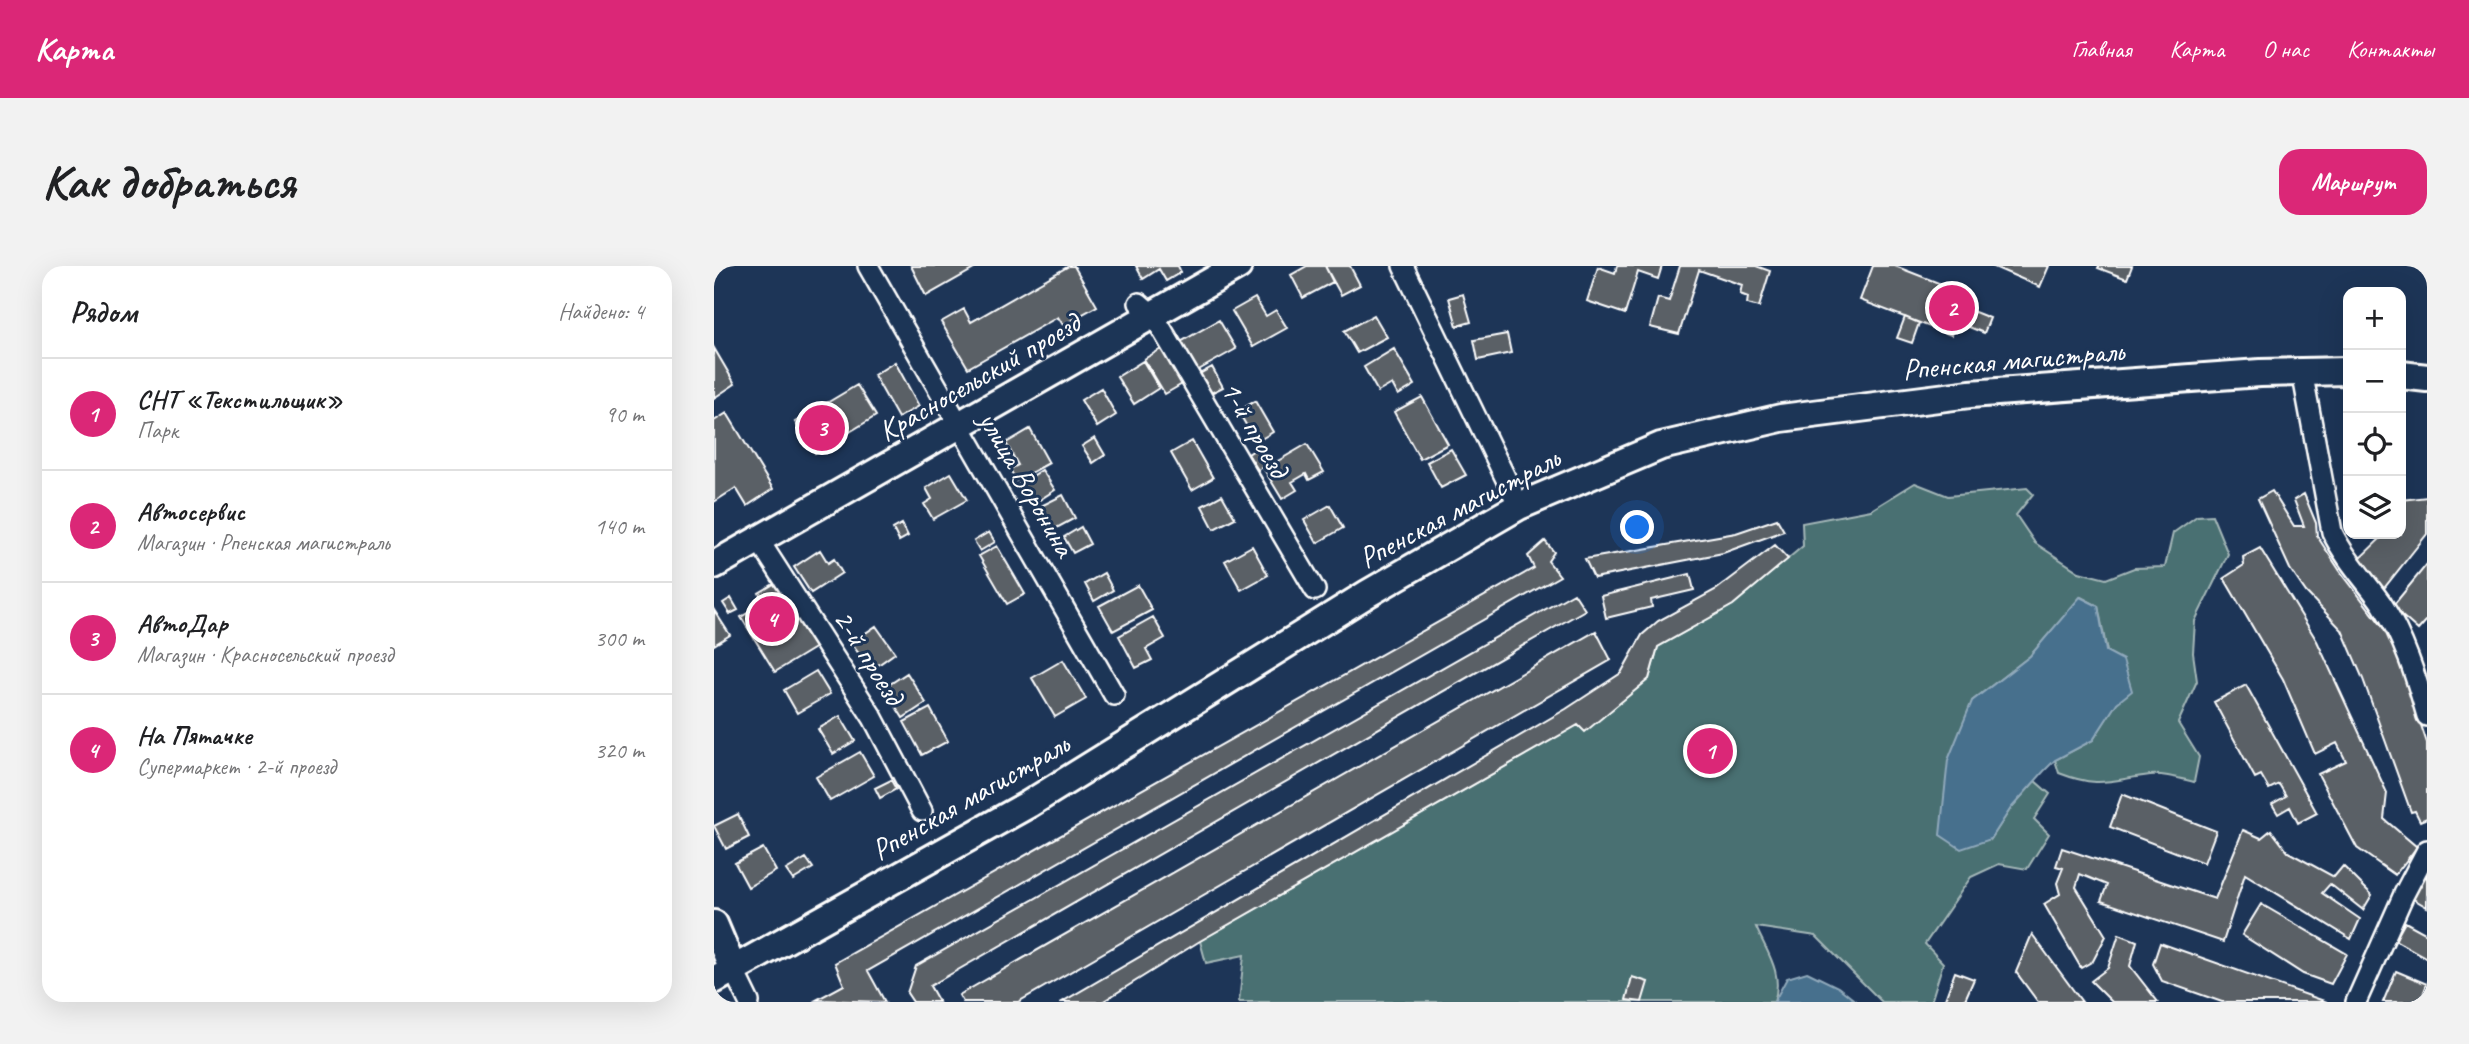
<!DOCTYPE html>
<html lang="ru">
<head>
<meta charset="utf-8">
<style>
	:root { --surface:#fff; --page:#f2f2f2; --text:#202124; --muted:#757577; --line:#e0e0e0; --accent:#db2777 }
	body { margin:0; font-family:Caveat,sans-serif; background:var(--page); color:var(--text) }
	.controls { position:absolute; right:21px; top:21px; display:grid; overflow:hidden; border-radius:14px; box-shadow:0 7px 28px #0002 }
	.controls button { width:63px; height:63px; display:grid; place-items:center; padding:0; border:0; border-bottom:2px solid var(--line); background:var(--surface); color:var(--text); font:35px sans-serif }
	.you { position:absolute; left:924px; top:262px; width:24px; height:24px; margin:-18px; border:5px solid #fff; border-radius:50%; background:#1a73e8; box-shadow:0 0 0 10px #1a73e833 }
	.badge { display:grid; place-items:center; width:46px; height:46px; border-radius:50%; background:var(--accent); color:#fff; font-size:23px; font-weight:700 }
	.pin { position:absolute; translate:-50% -50%; border:4px solid #fff; box-shadow:0 2px 7px #0006 }
	.list { margin:0; padding:0; list-style:none }
	h2 { display:flex; justify-content:space-between; align-items:center; height:91px; margin:0; padding:0 28px; font-size:30px }
	h2 small { font-size:23px; font-weight:400; color:var(--muted) }
	.list li { display:grid; grid-template-columns:46px 1fr auto; gap:21px; align-items:center; box-sizing:border-box; height:112px; padding:0 28px; border-top:2px solid var(--line) }
	.list b { display:block; font-size:26px; white-space:nowrap }
	.list p { margin:0; font-size:23px; white-space:nowrap; color:var(--muted) }
	.list em { font-size:23px; font-style:normal; color:var(--muted) }
	.icon { flex:none; width:38px; height:38px; fill:none; stroke:currentColor; stroke-width:2; stroke-linecap:round; stroke-linejoin:round }
	.map { position:relative; flex:none; width:1713px; height:736px; overflow:hidden; border-radius:21px }
	header { display:flex; align-items:center; gap:42px; box-sizing:border-box; height:98px; padding:0 35px; background:var(--accent); color:#fff }
	header strong { font-size:33px }
	nav { display:flex; gap:38px; margin-inline-start:auto; font-size:24px }
	.intro { display:flex; align-items:center; justify-content:space-between; box-sizing:border-box; height:168px; padding:0 42px }
	h1 { margin:0; font-size:49px }
	.button { padding:18px 32px; border-radius:21px; background:var(--accent); color:#fff; font-size:24px; font-weight:700 }
	main { display:flex; gap:42px; padding:0 42px }
	aside { flex:1; background:var(--surface); border-radius:21px; box-shadow:0 7px 28px #0002 }
	.map>svg:first-child { display:block }
	.green { fill:#496f72; stroke:#a4b7b8; stroke-width:2 }
	.water { fill:#466f8d; stroke:#90a9bb; stroke-width:2 }
	.building { fill:#5a6066; stroke:#fff; stroke-width:2 }
	.lines { fill:none; stroke-linecap:round; stroke-linejoin:round }
	.street-casing { stroke:#fff; stroke-width:24 }
	.secondary-casing { stroke:#fff; stroke-width:32 }
	.street { stroke:#1d3557; stroke-width:19 }
	.secondary { stroke:#1d3557; stroke-width:26 }
	.labels { text-anchor:middle; dominant-baseline:central; stroke-width:6; stroke-linejoin:round; paint-order:stroke }
	.street-label { font-size:30px; fill:#fff; stroke:#1d3557 }
</style>
</head>
<body>
<header>
<strong>Карта</strong>
<nav><a>Главная</a><a>Карта</a><a>О нас</a><a>Контакты</a></nav>
</header>
<div class="intro"><h1>Как добраться</h1><a class="button">Маршрут</a></div>
<main>
<aside>
<h2>Рядом<small>Найдено: 4</small></h2>
<ul class="list">
<li><span class="badge">1</span><div><b>СНТ «Текстильщик»</b><p>Парк</p></div><em>90 m</em></li>
<li><span class="badge">2</span><div><b>Автосервис</b><p>Магазин · Рпенская магистраль</p></div><em>140 m</em></li>
<li><span class="badge">3</span><div><b>АвтоДар</b><p>Магазин · Красносельский проезд</p></div><em>300 m</em></li>
<li><span class="badge">4</span><div><b>На Пятачке</b><p>Супермаркет · 2-й проезд</p></div><em>320 m</em></li>
</ul>
</aside>
<div class="map">
<svg width="1713" height="736" viewBox="0 0 1713 736">
	<rect width="100%" height="100%" fill="#1d3557"/>
	<filter id="ink" filterUnits="userSpaceOnUse"><feTurbulence type="fractalNoise" baseFrequency=".0143" numOctaves="2"/><feDisplacementMap in="SourceGraphic" scale="14" xChannelSelector="R" yChannelSelector="G"/><feConvolveMatrix kernelMatrix="1 2 1 2 8 2 1 2 1" color-interpolation-filters="sRGB"/></filter>
	<g filter="url(#ink)">
		<path class="green" d="M 1201,217 L 1234,230 L 1313,222 L 1319,228 L 1302,249 L 1321,277 L 1365,306 L 1392,313 L 1420,302 L 1451,301 L 1459,267 L 1483,250 L 1498,249 L 1514,288 L 1481,355 L 1479,387 L 1483,415 L 1464,457 L 1485,491 L 1480,516 C 1467,513 1450,507 1436,509 C 1396,514 1386,523 1345,507 L 1341,494 L 1379,474 L 1403,436 L 1384,340 L 1367,331 L 1316,390 L 1258,435 L 1277,573 L 1297,542 L 1321,515 L 1336,528 L 1320,553 L 1335,568 L 1313,603 L 1285,598 L 1257,611 L 1211,678 L 1229,697 L 1217,736 L 1168,736 L 1102,670 L 1042,661 C 1052,685 1070,707 1060,736 L 525,736 L 530,689 L 492,697 L 486,675 L 864,459 L 871,465 L 935,413 L 944,381 L 1019,339 L 1089,280 L 1088,257 L 1157,244 Z"/>
		<path class="water" d="M 1366,331 L 1384,340 L 1392,385 L 1409,394 L 1418,425 L 1403,437 L 1379,474 L 1341,494 L 1330,505 L 1297,542 L 1277,573 L 1247,583 L 1226,569 L 1234,494 L 1258,435 L 1316,390 Z
			M 1093,706 L 1124,721 L 1143,736 L 1060,736 L 1073,712 Z"/>
		<path class="building" d="M 197,0 L 265,0 L 212,30 Z
			M 355,0 L 360,0 L 383,40 L 349,59 L 344,51 L 254,102 L 227,56 L 250,43 L 257,56 Z
			M 422,0 L 464,0 L 467,6 L 452,15 L 445,3 L 429,13 Z
			M 593,0 L 611,0 L 619,16 L 589,32 L 577,9 Z
			M 611,0 L 636,0 L 646,19 L 627,29 Z
			M 903,0 L 948,0 L 944,13 L 924,6 L 911,48 L 873,35 L 884,1 L 901,7 Z
			M 966,0 L 1042,0 L 1056,5 L 1045,41 L 1033,38 L 1034,31 L 1026,28 L 1028,19 L 985,4 L 965,68 L 936,61 L 944,32 L 955,35 Z
			M 1159,0 L 1181,0 L 1253,28 L 1237,69 L 1146,34 Z
			M 1278,0 L 1335,0 L 1326,21 Z
			M 1385,0 L 1418,0 L 1413,13 L 1384,2 Z
			M 749,28 L 757,56 L 743,60 L 735,32 Z
			M 541,32 L 552,50 L 562,44 L 573,62 L 539,81 L 518,45 Z
			M 1248,41 L 1276,52 L 1270,67 L 1242,56 Z
			M 660,49 L 673,71 L 643,87 L 630,65 Z
			M 1191,51 L 1205,57 L 1198,77 L 1183,72 Z
			M 505,54 L 522,83 L 481,106 L 465,77 Z
			M 793,68 L 797,87 L 764,94 L 760,74 Z
			M 0,82 L 21,118 L 0,132 Z
			M 449,82 L 470,117 L 451,128 L 430,93 Z
			M 680,83 L 701,119 L 684,129 L 678,118 L 664,126 L 650,101 Z
			M 429,95 L 445,122 L 420,138 L 403,111 Z
			M 181,96 L 205,140 L 184,152 L 160,109 Z
			M 498,101 L 509,121 L 493,129 L 482,110 Z
			M 143,119 L 162,150 L 101,187 L 81,156 Z
			M 387,122 L 402,149 L 383,161 L 367,134 Z
			M 708,131 L 734,178 L 706,193 L 680,146 Z
			M 541,135 L 559,166 L 542,176 L 524,145 Z
			M 13,147 L 59,223 L 33,240 L 22,222 L 0,236 L 0,155 Z
			M 316,163 L 335,197 L 302,215 L 296,203 L 304,199 L 292,177 Z
			M 381,172 L 391,189 L 379,197 L 368,180 Z
			M 478,175 L 499,212 L 478,224 L 457,187 Z
			M 593,178 L 610,206 L 595,214 L 592,208 L 578,216 L 583,224 L 568,233 L 550,203 Z
			M 545,181 L 555,197 L 544,204 L 534,188 Z
			M 737,183 L 752,209 L 727,222 L 713,196 Z
			M 328,204 L 341,224 L 316,240 L 303,220 Z
			M 237,207 L 253,234 L 219,253 L 210,238 L 218,233 L 212,222 Z
			M 1558,225 L 1580,260 L 1590,260 L 1580,234 L 1590,228 L 1602,257 L 1603,270 L 1626,305 L 1678,373 L 1713,477 L 1713,552 L 1706,555 L 1701,545 L 1697,546 L 1649,413 L 1628,364 L 1592,326 L 1576,303 L 1544,233 Z
			M 349,229 L 361,252 L 339,264 L 327,240 Z
			M 508,229 L 521,252 L 500,263 L 488,240 Z
			M 1713,231 L 1713,268 L 1667,326 L 1644,294 L 1671,268 L 1687,268 L 1687,234 Z
			M 616,239 L 629,262 L 603,277 L 590,254 Z
			M 1063,253 L 1070,265 L 1009,287 L 880,312 L 871,293 L 1022,267 Z
			M 188,258 L 194,270 L 185,275 L 179,263 Z
			M 367,261 L 376,278 L 359,287 L 350,271 Z
			M 275,266 L 281,276 L 266,285 L 260,275 Z
			M 831,275 L 840,286 L 834,295 L 846,310 L 154,705 L 171,736 L 102,734 L 130,719 L 121,697 L 820,302 L 814,290 Z
			M 1061,279 L 1074,293 L 1019,339 L 944,381 L 935,413 L 871,466 L 864,459 L 486,675 L 388,736 L 348,736 L 852,443 L 907,407 L 928,369 L 944,355 L 1003,323 Z
			M 283,280 L 311,328 L 293,338 L 265,290 Z
			M 538,280 L 554,309 L 527,324 L 511,295 Z
			M 1546,282 L 1603,375 L 1673,527 L 1670,553 L 1703,581 L 1681,609 L 1643,582 L 1604,508 L 1632,495 L 1623,477 L 1601,488 L 1569,413 L 1510,312 L 1530,299 L 1529,291 Z
			M 106,284 L 114,297 L 120,293 L 128,307 L 97,327 L 80,301 Z
			M 1713,298 L 1713,354 L 1704,364 L 1678,341 Z
			M 390,307 L 399,324 L 380,335 L 371,318 Z
			M 976,308 L 980,324 L 937,334 L 938,341 L 892,352 L 887,330 Z
			M 68,313 L 107,378 L 61,406 L 27,351 L 50,337 L 45,327 Z
			M 424,319 L 438,344 L 399,365 L 385,340 Z
			M 860,327 L 871,344 L 216,720 L 225,736 L 199,736 L 193,727 L 202,700 Z
			M 17,332 L 24,344 L 16,348 L 9,337 Z
			M 0,344 L 16,369 L 0,379 Z
			M 439,351 L 451,372 L 432,383 L 438,394 L 422,402 L 405,370 Z
			M 162,360 L 181,387 L 157,404 L 137,377 Z
			M 882,365 L 897,394 L 304,736 L 249,736 L 245,729 Z
			M 349,394 L 372,433 L 341,451 L 318,412 Z
			M 102,405 L 116,428 L 83,447 L 70,424 Z
			M 193,407 L 212,437 L 189,452 L 170,422 Z
			M 1532,419 L 1603,547 L 1584,557 L 1576,541 L 1564,548 L 1558,538 L 1572,530 L 1565,518 L 1555,523 L 1547,509 L 1541,512 L 1500,436 Z
			M 216,442 L 234,475 L 208,489 L 190,456 Z
			M 126,450 L 141,475 L 119,488 L 104,463 Z
			M 146,486 L 160,510 L 116,535 L 102,511 Z
			M 177,514 L 182,523 L 166,532 L 161,522 Z
			M 1408,528 L 1502,565 L 1490,597 L 1396,561 Z
			M 24,548 L 35,571 L 12,583 L 0,560 Z
			M 1529,564 L 1547,572 L 1557,564 L 1574,586 L 1620,611 L 1629,600 L 1658,629 L 1649,644 L 1616,618 L 1608,627 L 1646,653 L 1637,673 L 1531,608 L 1509,676 L 1387,635 L 1393,619 L 1366,608 L 1362,621 L 1392,670 L 1379,695 L 1367,702 L 1330,638 L 1346,628 L 1343,617 L 1349,602 L 1342,600 L 1348,582 L 1501,633 Z
			M 49,582 L 62,605 L 34,621 L 21,597 Z
			M 92,592 L 99,602 L 79,614 L 72,604 Z
			M 1713,603 L 1713,641 L 1696,631 Z
			M 1547,638 L 1633,688 L 1617,718 L 1589,708 L 1528,669 Z
			M 1691,656 L 1713,668 L 1713,692 L 1681,674 Z
			M 1318,668 L 1368,736 L 1324,736 L 1302,706 Z
			M 1405,668 L 1423,675 L 1416,700 L 1444,736 L 1398,736 L 1377,715 L 1394,702 Z
			M 1446,677 L 1613,736 L 1508,736 L 1448,715 L 1439,698 Z
			M 1682,705 L 1713,718 L 1706,736 L 1669,736 Z
			M 1241,706 L 1260,713 L 1250,736 L 1230,736 Z
			M 918,711 L 934,716 L 928,736 L 912,734 Z"/>
		<g class="lines">
			<defs>
				<path id="street" d="M 154,0 L 400,429
					M 689,0 L 805,240
					M 425,37 L 440,50 L 601,324
					M 1588,105 L 1618,266 C 1631,293 1651,314 1668,338 C 1690,372 1702,411 1713,450
					M 44,273 L 159,452 L 208,545
					M 19,703 L 35,736
					M 1642,736 L 1690,628 L 1713,584"/>
				<path id="secondary" d="M 1687,109 L 1713,112
					M 0,299 L 524,0
					M 0,658 L 19,703
					M 0,714 L 315,538 L 653,328 L 805,240 L 947,180 L 1067,152 L 1256,128 L 1546,107 L 1634,105"/>
			</defs>
			<use href="#street" class="street-casing"/>
			<use href="#secondary" class="secondary-casing"/>
			<use href="#street" class="street"/>
			<use href="#secondary" class="secondary"/>
		</g>
	</g>
	<g class="labels">
		<g class="street-label">
			<text transform="translate(1299 94) rotate(-5)">Рпенская магистраль</text>
			<text transform="translate(265 111) rotate(-30)">Красносельский проезд</text>
			<text transform="translate(541 163) rotate(60)">1-й проезд</text>
			<text transform="translate(313 218) rotate(60)">улица Воронина</text>
			<text transform="translate(745 242) rotate(-28)">Рпенская магистраль</text>
			<text transform="translate(155 391) rotate(58)">2-й проезд</text>
			<text transform="translate(256 531) rotate(-30)">Рпенская магистраль</text>
		</g>
	</g>
</svg>
<div class="controls">
<button>+</button>
<button>−</button>
<button><svg class="icon" aria-label="locate" viewBox="0 0 24 24"><circle cx="12" cy="12" r="6"/><path d="M12 2v4M12 18v4M2 12h4M18 12h4"/></svg></button>
<button><svg class="icon" aria-label="layers" viewBox="0 0 24 24"><path d="M12 4l9 5-9 5-9-5zM3 14l9 5 9-5"/></svg></button>
</div>
<div class="you"></div>
<div class="pin badge" style="left:996px;top:485px">1</div>
<div class="pin badge" style="left:1238px;top:42px">2</div>
<div class="pin badge" style="left:108px;top:162px">3</div>
<div class="pin badge" style="left:58px;top:353px">4</div>
</div>
</main>
</body>
</html>
